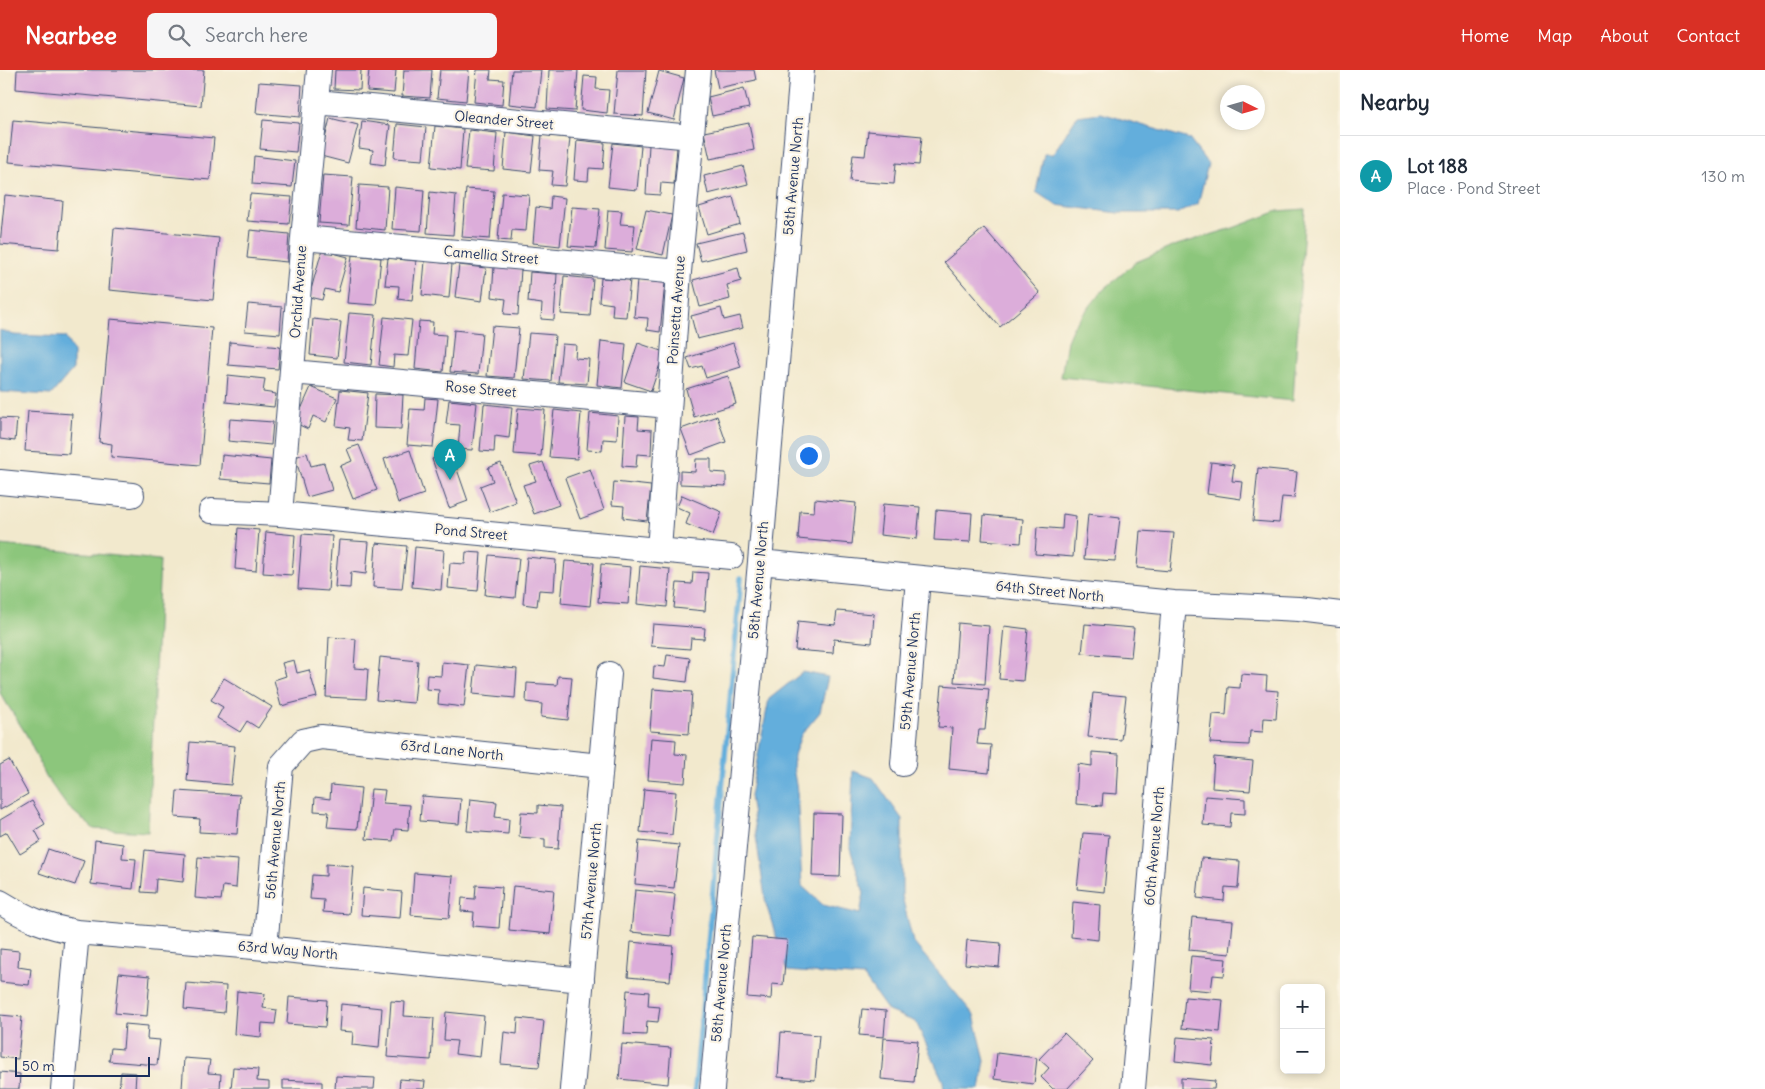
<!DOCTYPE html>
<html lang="en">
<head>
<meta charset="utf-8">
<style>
	:root { --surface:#fff; --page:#f6f6f7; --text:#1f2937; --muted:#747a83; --line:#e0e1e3; --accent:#d93025 }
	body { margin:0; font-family:Delius,sans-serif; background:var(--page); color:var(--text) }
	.controls { position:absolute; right:15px; bottom:15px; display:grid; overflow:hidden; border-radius:8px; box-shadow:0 2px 8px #0003 }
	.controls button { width:45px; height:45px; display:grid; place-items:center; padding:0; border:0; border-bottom:1px solid var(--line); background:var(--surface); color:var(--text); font:25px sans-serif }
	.compass { position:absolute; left:1220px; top:15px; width:45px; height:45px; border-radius:50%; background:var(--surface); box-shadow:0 2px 8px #0003; rotate:95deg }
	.scale { position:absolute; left:15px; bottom:12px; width:135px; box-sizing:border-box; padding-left:5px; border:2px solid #1b2f5e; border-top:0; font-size:14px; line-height:18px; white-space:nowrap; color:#1b2f5e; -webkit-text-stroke:4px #fcf5e5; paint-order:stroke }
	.you { position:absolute; left:808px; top:385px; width:18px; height:18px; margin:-12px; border:4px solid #fff; border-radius:50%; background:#1a73e8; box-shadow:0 0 0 8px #1a73e833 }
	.badge { display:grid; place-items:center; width:32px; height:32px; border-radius:50%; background:var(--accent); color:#fff; font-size:16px; font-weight:700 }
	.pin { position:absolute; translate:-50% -41px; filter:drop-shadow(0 1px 2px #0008) }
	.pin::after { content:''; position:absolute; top:26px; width:18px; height:15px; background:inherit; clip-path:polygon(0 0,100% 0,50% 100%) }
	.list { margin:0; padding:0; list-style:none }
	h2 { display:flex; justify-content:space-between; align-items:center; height:65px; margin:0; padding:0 20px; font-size:21px }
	h2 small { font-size:16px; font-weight:400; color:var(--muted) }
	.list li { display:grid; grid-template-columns:32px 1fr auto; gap:15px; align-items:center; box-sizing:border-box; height:80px; padding:0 20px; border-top:1px solid var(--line) }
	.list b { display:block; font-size:19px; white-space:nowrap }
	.list p { margin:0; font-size:16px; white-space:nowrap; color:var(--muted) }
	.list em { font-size:16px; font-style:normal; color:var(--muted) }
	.icon { flex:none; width:28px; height:28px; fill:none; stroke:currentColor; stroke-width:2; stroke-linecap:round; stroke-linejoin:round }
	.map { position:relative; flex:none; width:1340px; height:1019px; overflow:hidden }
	header { display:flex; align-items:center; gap:30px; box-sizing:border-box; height:70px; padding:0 25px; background:var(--accent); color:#fff }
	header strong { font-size:24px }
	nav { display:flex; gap:28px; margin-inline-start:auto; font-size:18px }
	.search { width:350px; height:45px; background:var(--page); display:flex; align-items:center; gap:12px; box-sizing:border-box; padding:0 18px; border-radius:8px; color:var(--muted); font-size:19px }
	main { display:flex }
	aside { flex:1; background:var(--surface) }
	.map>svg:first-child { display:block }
	.green { fill:#8cc67b; stroke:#547a6c }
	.water { fill:#63aedc; stroke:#3f6e9d }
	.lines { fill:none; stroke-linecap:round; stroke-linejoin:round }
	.stream { stroke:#63aedc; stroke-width:5.5 }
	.building { fill:#dcadda }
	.minor-casing { stroke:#3b4b6f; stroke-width:26 }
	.minor { stroke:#fff; stroke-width:24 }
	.labels { text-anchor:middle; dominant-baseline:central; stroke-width:4.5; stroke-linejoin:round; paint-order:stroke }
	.street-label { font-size:14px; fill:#1b2f5e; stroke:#fcf5e5 }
</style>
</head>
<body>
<header>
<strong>Nearbee</strong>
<div class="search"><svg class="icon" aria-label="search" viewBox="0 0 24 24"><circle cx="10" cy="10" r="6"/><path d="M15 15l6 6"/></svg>Search here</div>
<nav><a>Home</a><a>Map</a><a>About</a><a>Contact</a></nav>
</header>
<main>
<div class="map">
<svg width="1340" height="1019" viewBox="0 0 1340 1019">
	<rect width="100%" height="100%" fill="#fcf5e5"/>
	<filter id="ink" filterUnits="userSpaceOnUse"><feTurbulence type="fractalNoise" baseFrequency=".02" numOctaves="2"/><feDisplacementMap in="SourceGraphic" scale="10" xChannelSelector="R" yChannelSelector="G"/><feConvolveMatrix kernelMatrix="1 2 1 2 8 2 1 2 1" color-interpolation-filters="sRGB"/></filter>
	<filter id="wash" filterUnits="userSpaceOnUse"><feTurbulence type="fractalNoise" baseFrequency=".0096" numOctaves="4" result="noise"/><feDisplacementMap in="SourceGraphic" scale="20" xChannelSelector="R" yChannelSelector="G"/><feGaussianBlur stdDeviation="1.12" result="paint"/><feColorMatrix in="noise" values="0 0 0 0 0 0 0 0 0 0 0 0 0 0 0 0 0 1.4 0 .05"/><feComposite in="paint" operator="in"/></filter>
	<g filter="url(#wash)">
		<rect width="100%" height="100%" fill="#f2e9cd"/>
		<path class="green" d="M 1305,139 L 1293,331 L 1061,307 L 1067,271 L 1073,257 L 1103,220 L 1136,192 L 1177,175 L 1233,158 L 1278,141 Z
			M 0,475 L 160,490 L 148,762 L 94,759 L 67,736 L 46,707 L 26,664 L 0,623 Z"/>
		<path class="water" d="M 1101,43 L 1189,69 L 1208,94 L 1198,134 L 1178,143 L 1118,143 L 1056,135 L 1036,122 L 1044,84 L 1053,84 L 1077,46 Z
			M 0,260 L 14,265 L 65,267 L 73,281 L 73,299 L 51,325 L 0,322 Z
			M 803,602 L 828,607 L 820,642 L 801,665 L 794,685 L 793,697 L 797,721 L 802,816 L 823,835 L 860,844 L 864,823 L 850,778 L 853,701 L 873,708 L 902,749 L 902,826 L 913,872 L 974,945 L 985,990 L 980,1019 L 944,1019 L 943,1011 L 916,952 L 888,941 L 864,907 L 787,901 L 766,834 L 750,726 L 769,629 Z"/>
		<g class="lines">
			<path class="stream" d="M 695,1019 L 741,508"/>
		</g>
		<g id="blocks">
			<path class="building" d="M 17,0 L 204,0 L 201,36 L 16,19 Z
				M 335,0 L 361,0 L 360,20 L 334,19 Z
				M 369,0 L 396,0 L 394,23 L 367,21 Z
				M 404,0 L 432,0 L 430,28 L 402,26 Z
				M 440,0 L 469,0 L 466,31 L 437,28 Z
				M 477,0 L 491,0 L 490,9 L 504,10 L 502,35 L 474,32 Z
				M 512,0 L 541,0 L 537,37 L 509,34 Z
				M 549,0 L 578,0 L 575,41 L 547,39 Z
				M 618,0 L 646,0 L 643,46 L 614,44 Z
				M 714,0 L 754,0 L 756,10 L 718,18 Z
				M 659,1 L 684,8 L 674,50 L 648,43 Z
				M 584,6 L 597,7 L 596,19 L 609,20 L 607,43 L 581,40 Z
				M 259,12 L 302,15 L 300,47 L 256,43 Z
				M 744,18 L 749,38 L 712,46 L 708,27 Z
				M 330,48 L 358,55 L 348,93 L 321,86 Z
				M 13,50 L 214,68 L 210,110 L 9,92 Z
				M 263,50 L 299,53 L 296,82 L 260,79 Z
				M 362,51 L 390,55 L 385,95 L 371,93 L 373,80 L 359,78 Z
				M 749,53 L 754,80 L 710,89 L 704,62 Z
				M 397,54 L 426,57 L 423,90 L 394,88 Z
				M 435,56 L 463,59 L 460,100 L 431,97 Z
				M 469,60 L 497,63 L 494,101 L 465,99 Z
				M 868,61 L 922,66 L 919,95 L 896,93 L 894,114 L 850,111 L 853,85 L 865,86 Z
				M 506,62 L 535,66 L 531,102 L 503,99 Z
				M 542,65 L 570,68 L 565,116 L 551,115 L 553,101 L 539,100 Z
				M 577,70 L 605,73 L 603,99 L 589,98 L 588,111 L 574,110 Z
				M 613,73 L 641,76 L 637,120 L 608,117 Z
				M 649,75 L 677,77 L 674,114 L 661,113 L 660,125 L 646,124 Z
				M 254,86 L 295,91 L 292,117 L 252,114 Z
				M 743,96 L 748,114 L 708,124 L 704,106 Z
				M 323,105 L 353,107 L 349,155 L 319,153 Z
				M 359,115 L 388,117 L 385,160 L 356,157 Z
				M 395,117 L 424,120 L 421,161 L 392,159 Z
				M 466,119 L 494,121 L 490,169 L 462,167 Z
				M 430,122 L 456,125 L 453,165 L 427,163 Z
				M 502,123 L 529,125 L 526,161 L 512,160 L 511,171 L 498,170 Z
				M 250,124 L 292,127 L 289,154 L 247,151 Z
				M 5,125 L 63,131 L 59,179 L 0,174 Z
				M 551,126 L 565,128 L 560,176 L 533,173 L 536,137 L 550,139 Z
				M 733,127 L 740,154 L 707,164 L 699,137 Z
				M 572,137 L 600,139 L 596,178 L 568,176 Z
				M 608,140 L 622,141 L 620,154 L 635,155 L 632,182 L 605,180 Z
				M 646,140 L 672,145 L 663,185 L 637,179 Z
				M 114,158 L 219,168 L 213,230 L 109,220 Z
				M 984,158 L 1040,223 L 1000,257 L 944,192 Z
				M 250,160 L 289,164 L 287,192 L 247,188 Z
				M 743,162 L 747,180 L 701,191 L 696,173 Z
				M 322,180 L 348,187 L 338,222 L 325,219 L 322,230 L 309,227 Z
				M 352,185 L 381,188 L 376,235 L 347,233 Z
				M 388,188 L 416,191 L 412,231 L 398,229 L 399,216 L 385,215 Z
				M 425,191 L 452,194 L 449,228 L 422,225 Z
				M 459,195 L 486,198 L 482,231 L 455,227 Z
				M 494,197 L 521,199 L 518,245 L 504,244 L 506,229 L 492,227 Z
				M 738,198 L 741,211 L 727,215 L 730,229 L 700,237 L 693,210 Z
				M 530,202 L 557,204 L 554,250 L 541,249 L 542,234 L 528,232 Z
				M 564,206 L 593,209 L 590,246 L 561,244 Z
				M 601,208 L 630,210 L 626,247 L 612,246 L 613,234 L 599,232 Z
				M 637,210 L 665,213 L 660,262 L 647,260 L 648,248 L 634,247 Z
				M 248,234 L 282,237 L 280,264 L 245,261 Z
				M 721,238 L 724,250 L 740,246 L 743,258 L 697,269 L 691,246 Z
				M 349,243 L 376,245 L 371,295 L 344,292 Z
				M 384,247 L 412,250 L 408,286 L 394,285 L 393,297 L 379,295 Z
				M 110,249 L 212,258 L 200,395 L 111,387 L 112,374 L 99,372 Z
				M 313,249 L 341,252 L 337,288 L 310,285 Z
				M 419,251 L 433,252 L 432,264 L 446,265 L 443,302 L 415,299 Z
				M 492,256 L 519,258 L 514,308 L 487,306 Z
				M 454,260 L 482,263 L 478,304 L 450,302 Z
				M 529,263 L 555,265 L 551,311 L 524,309 Z
				M 601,271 L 626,274 L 622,318 L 597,315 Z
				M 230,272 L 280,277 L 278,299 L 228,295 Z
				M 638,273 L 664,282 L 651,321 L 625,312 Z
				M 733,273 L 741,297 L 706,308 L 702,296 L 691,299 L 687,288 Z
				M 562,274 L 576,275 L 575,288 L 589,289 L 587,314 L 558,312 Z
				M 228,305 L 265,309 L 263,322 L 276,324 L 274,337 L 226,332 Z
				M 728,306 L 736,334 L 694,347 L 686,319 Z
				M 311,317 L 337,328 L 326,352 L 313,346 L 308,359 L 295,353 Z
				M 340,320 L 368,323 L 362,371 L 348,370 L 350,358 L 336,356 Z
				M 375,324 L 403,325 L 401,359 L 374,358 Z
				M 425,328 L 438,329 L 433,377 L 407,375 L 410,339 L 424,340 Z
				M 449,330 L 477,333 L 472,380 L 458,379 L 460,355 L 446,354 Z
				M 484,334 L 512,337 L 509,368 L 495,366 L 494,382 L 480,381 Z
				M 518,338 L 545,340 L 541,386 L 514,384 Z
				M 554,340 L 581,343 L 577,389 L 549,387 Z
				M 28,341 L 72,344 L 69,384 L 25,381 Z
				M 590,343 L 618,346 L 617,370 L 603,369 L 602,381 L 587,380 Z
				M 625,346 L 639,347 L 638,359 L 652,360 L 651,385 L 637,384 L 636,397 L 622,396 Z
				M 717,346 L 726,372 L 691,385 L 681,359 Z
				M 0,348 L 17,349 L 15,371 L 0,369 Z
				M 230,349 L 273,352 L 271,375 L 228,371 Z
				M 359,375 L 377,420 L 353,429 L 340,396 L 352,391 L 347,379 Z
				M 410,380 L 424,424 L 398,433 L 384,389 Z
				M 451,382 L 468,431 L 449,438 L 432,389 Z
				M 307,383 L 311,396 L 324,393 L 332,420 L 307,427 L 295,387 Z
				M 222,385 L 271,390 L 269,413 L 220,409 Z
				M 696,389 L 711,389 L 711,402 L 726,403 L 726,416 L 680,414 L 680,401 L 695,402 Z
				M 543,392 L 559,435 L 534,444 L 523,415 L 536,411 L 530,396 Z
				M 1211,392 L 1234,395 L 1232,411 L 1243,412 L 1241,429 L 1207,424 Z
				M 501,393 L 516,432 L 490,442 L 480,416 L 493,411 L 488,398 Z
				M 1258,398 L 1297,402 L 1294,428 L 1282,427 L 1279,453 L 1253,451 Z
				M 590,399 L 604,440 L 580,449 L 565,408 Z
				M 614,412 L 651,416 L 647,451 L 623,448 L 624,436 L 612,435 Z
				M 682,425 L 722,442 L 713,465 L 686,454 L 690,443 L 677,437 Z
				M 815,429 L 856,433 L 852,474 L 798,469 L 800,441 L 814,442 Z
				M 883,434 L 920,437 L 917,469 L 880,465 Z
				M 936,440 L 972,443 L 970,472 L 934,470 Z
				M 1063,444 L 1076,446 L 1073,487 L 1035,484 L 1037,457 L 1062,459 Z
				M 1088,444 L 1120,448 L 1115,491 L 1084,489 Z
				M 984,445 L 1023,449 L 1021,473 L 982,470 Z
				M 238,458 L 259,460 L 256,501 L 235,499 Z
				M 1140,461 L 1174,463 L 1170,501 L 1137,498 Z
				M 266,462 L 295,465 L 292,505 L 263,503 Z
				M 302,464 L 332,466 L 328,521 L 298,519 Z
				M 339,470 L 369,472 L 366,504 L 351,502 L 350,518 L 335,517 Z
				M 376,473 L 407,476 L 402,519 L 373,517 Z
				M 415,477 L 444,480 L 441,520 L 412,517 Z
				M 466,482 L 481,483 L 478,521 L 448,518 L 450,493 L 465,494 Z
				M 489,485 L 519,488 L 515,528 L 485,525 Z
				M 527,487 L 556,490 L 554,521 L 539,520 L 537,536 L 523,534 Z
				M 565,491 L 594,493 L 590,536 L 561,533 Z
				M 601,494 L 631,497 L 628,534 L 598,532 Z
				M 640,496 L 670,499 L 667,537 L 637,534 Z
				M 693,502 L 708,503 L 705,541 L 674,538 L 677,513 L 692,514 Z
				M 837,541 L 874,544 L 872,573 L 834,569 L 833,583 L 795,580 L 798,551 L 835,555 Z
				M 958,553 L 989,556 L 985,614 L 954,612 Z
				M 653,554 L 705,558 L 704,569 L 691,568 L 690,579 L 651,576 Z
				M 1085,554 L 1134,558 L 1131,587 L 1082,583 Z
				M 1004,556 L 1028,559 L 1023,611 L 999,609 Z
				M 329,567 L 356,569 L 354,598 L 368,599 L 366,629 L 326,627 Z
				M 667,585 L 690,588 L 687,612 L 653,608 L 654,596 L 665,597 Z
				M 380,587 L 418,591 L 414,633 L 376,630 Z
				M 294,590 L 297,603 L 309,600 L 317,627 L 281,636 L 274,610 L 286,606 L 282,593 Z
				M 442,592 L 469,595 L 464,637 L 438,634 L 439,620 L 426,619 L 427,605 L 441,606 Z
				M 476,595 L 517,599 L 515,628 L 473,624 Z
				M 1241,604 L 1267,606 L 1266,620 L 1278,621 L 1276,649 L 1264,648 L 1263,662 L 1250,661 L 1249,675 L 1210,673 L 1213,644 L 1226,645 L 1228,617 L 1240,618 Z
				M 558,606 L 572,607 L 568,650 L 541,647 L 542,634 L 526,632 L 527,613 L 557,615 Z
				M 224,608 L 272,637 L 258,658 L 247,651 L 240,662 L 217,648 L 223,637 L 211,630 Z
				M 942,615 L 989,619 L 985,660 L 979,660 L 977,674 L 991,675 L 989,703 L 949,699 L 952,658 L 938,657 Z
				M 653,619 L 692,622 L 689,664 L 650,661 Z
				M 1093,623 L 1126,626 L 1121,670 L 1088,667 Z
				M 651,668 L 676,670 L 675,684 L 687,685 L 685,713 L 648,710 Z
				M 190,672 L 235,676 L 231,715 L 187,711 Z
				M 1092,682 L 1119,684 L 1117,724 L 1103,723 L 1102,736 L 1076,734 L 1078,694 L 1092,696 Z
				M 1214,687 L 1253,691 L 1250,721 L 1212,718 Z
				M 9,690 L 28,724 L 0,740 L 0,695 Z
				M 331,715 L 361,718 L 357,759 L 327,757 L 329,742 L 314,741 L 315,727 L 330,729 Z
				M 371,719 L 385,720 L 383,733 L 410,735 L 408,760 L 395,759 L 393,771 L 366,769 Z
				M 644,719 L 676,722 L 672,765 L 640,762 Z
				M 177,721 L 240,725 L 237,764 L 199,762 L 200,749 L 175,747 Z
				M 422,726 L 461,729 L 459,754 L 420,751 Z
				M 1205,726 L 1245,729 L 1245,744 L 1231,743 L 1230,757 L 1203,755 Z
				M 470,729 L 497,732 L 495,747 L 509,749 L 508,764 L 467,761 Z
				M 32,731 L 45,754 L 35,760 L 41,771 L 20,784 L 7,762 L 0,766 L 0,750 Z
				M 538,735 L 561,737 L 558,779 L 545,778 L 545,769 L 519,767 L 521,742 L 538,743 Z
				M 814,743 L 842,744 L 840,807 L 812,806 Z
				M 1083,763 L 1109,765 L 1104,822 L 1077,819 Z
				M 95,770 L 123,774 L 122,788 L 136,789 L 133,819 L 91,814 Z
				M 639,771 L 679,775 L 674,818 L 635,814 Z
				M 48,779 L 84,791 L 75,815 L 39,803 Z
				M 145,780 L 185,784 L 183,812 L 156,809 L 155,823 L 141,822 Z
				M 198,787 L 238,790 L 236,818 L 223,816 L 221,830 L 195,828 Z
				M 1201,788 L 1240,791 L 1238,818 L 1225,817 L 1224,831 L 1197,828 Z
				M 326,794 L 353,796 L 349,844 L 323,842 L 324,830 L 310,829 L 312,805 L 326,806 Z
				M 414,803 L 453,806 L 449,848 L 411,845 Z
				M 476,815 L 502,817 L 499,858 L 473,856 L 474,842 L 461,841 L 462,828 L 475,829 Z
				M 513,816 L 554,820 L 550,864 L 509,860 Z
				M 363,818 L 402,822 L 400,848 L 361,845 Z
				M 635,820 L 675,824 L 671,866 L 631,862 Z
				M 1073,832 L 1100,835 L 1098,870 L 1071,867 Z
				M 1192,847 L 1233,851 L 1230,884 L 1189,880 Z
				M 752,867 L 787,870 L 783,915 L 772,914 L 771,929 L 747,927 Z
				M 967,870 L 1001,873 L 999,897 L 965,894 Z
				M 631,872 L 673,876 L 670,911 L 628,907 Z
				M 0,879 L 19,881 L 18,897 L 31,899 L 29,915 L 0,912 Z
				M 1191,886 L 1226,889 L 1224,906 L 1213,905 L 1211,921 L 1188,919 Z
				M 119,903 L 150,906 L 147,946 L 115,943 Z
				M 186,913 L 226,916 L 224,943 L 184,939 Z
				M 627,920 L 649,922 L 648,936 L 660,937 L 658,952 L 647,951 L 646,965 L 624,964 Z
				M 237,921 L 265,924 L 263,938 L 277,940 L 275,954 L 262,953 L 261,967 L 234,964 Z
				M 289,927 L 327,930 L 325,957 L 287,954 Z
				M 1185,927 L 1223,930 L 1220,962 L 1182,958 Z
				M 391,931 L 405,932 L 404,946 L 434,948 L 431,990 L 387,987 Z
				M 341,934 L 382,938 L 379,978 L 352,975 L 353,962 L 339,961 Z
				M 862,939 L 886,941 L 884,967 L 859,965 Z
				M 446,942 L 484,946 L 480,987 L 455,984 L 457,971 L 444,970 Z
				M 0,945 L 22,947 L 18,989 L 0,987 Z
				M 518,948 L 544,951 L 539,997 L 501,994 L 504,962 L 517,964 Z
				M 125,954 L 148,956 L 147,969 L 160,970 L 157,995 L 109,991 L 111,978 L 123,979 Z
				M 781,962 L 819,965 L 815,1010 L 778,1007 Z
				M 1064,963 L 1093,991 L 1067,1019 L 1053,1019 L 1041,1007 L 1049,998 L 1039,989 Z
				M 1177,967 L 1214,970 L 1212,995 L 1175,991 Z
				M 884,968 L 918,971 L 914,1012 L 881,1009 Z
				M 622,974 L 671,978 L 668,1014 L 619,1009 Z
				M 997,983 L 1037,988 L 1034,1014 L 994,1009 Z
				M 184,988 L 210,990 L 208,1003 L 221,1004 L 220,1019 L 182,1019 Z
				M 233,997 L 258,999 L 257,1011 L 269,1012 L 269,1019 L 231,1019 Z
				M 0,1002 L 20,1004 L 19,1019 L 0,1019 Z
				M 121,1002 L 136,1003 L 135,1019 L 119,1019 Z
				M 336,1006 L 375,1008 L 374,1019 L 335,1019 Z
				M 1181,1008 L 1215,1011 L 1214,1019 L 1181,1019 Z
				M 400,1009 L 425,1011 L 424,1019 L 399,1019 Z
				M 283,1010 L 322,1012 L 322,1019 L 283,1019 Z"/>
		</g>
	</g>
	<g filter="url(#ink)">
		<use href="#blocks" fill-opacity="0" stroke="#3b4b6f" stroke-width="1"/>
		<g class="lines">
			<defs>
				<path id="minor" d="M 316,32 L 692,67
					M 303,168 L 679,202
					M 292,302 L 669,336
					M 0,412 L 132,425
					M 211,441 L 280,444 L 731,487
					M 280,444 L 303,168 L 319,0
					M 659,480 L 679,202 L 698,0
					M 760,492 L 1174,533 L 1299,539 L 1340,544
					M 903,694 L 918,508
					M 0,832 C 28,849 44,856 77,862 L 265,878 L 582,910
					M 265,878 L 281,696 L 303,671 L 321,667 L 601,696
					M 63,1019 L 77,862
					M 572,1019 L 609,604
					M 712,1019 L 760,492 L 802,0
					M 1133,1019 L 1174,533"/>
			</defs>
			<use href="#minor" class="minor-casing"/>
			<use href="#minor" class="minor"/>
		</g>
	</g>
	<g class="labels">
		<g class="street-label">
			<text transform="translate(504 50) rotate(5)">Oleander Street</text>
			<text transform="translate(793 106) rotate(-85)">58th Avenue North</text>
			<text transform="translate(491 185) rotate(5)">Camellia Street</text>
			<text transform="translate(298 222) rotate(-86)">Orchid Avenue</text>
			<text transform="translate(676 240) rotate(-86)">Poinsetta Avenue</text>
			<text transform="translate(481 319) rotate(5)">Rose Street</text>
			<text transform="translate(471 462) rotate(5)">Pond Street</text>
			<text transform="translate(758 510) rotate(-85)">58th Avenue North</text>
			<text transform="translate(1050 521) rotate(6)">64th Street North</text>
			<text transform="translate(910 601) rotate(-85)">59th Avenue North</text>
			<text transform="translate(452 680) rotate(6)">63rd Lane North</text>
			<text transform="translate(275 770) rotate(-85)">56th Avenue North</text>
			<text transform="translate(1154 776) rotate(-85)">60th Avenue North</text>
			<text transform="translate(591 811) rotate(-85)">57th Avenue North</text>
			<text transform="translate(288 880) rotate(5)">63rd Way North</text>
			<text transform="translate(721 913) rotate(-85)">58th Avenue North</text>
		</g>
	</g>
</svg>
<div class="controls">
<button>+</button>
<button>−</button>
</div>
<svg class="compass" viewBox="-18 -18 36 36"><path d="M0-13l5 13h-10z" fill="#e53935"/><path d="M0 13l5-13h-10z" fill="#747a83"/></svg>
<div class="scale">50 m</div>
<div class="you"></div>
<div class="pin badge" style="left:450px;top:410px;background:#0f9aa8">A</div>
</div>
<aside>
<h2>Nearby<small></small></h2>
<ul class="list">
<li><span class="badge" style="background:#0f9aa8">A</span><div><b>Lot 188</b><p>Place · Pond Street</p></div><em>130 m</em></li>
</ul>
</aside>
</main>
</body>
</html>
